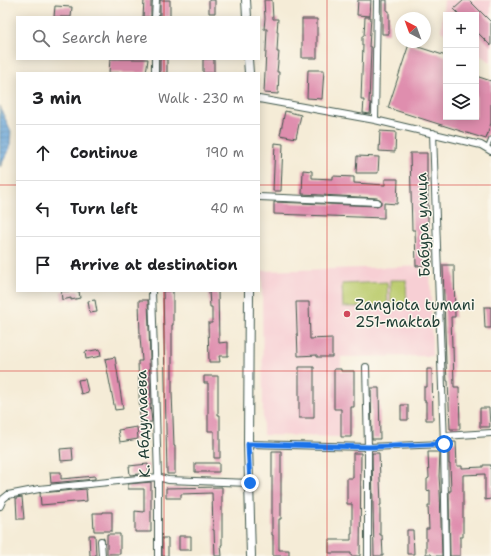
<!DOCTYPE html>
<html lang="en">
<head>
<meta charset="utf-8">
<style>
	:root { --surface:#fff; --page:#f2f2f2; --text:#202124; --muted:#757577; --line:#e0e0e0 }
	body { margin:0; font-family:"Shantell Sans",sans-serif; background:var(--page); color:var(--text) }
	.controls { position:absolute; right:12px; top:12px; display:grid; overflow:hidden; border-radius:0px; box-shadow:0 2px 10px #0003 }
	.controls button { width:36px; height:36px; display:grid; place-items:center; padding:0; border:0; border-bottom:1px solid var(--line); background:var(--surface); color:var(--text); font:20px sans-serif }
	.compass { position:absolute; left:395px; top:12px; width:36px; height:36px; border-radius:50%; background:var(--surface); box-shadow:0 2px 10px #0003; rotate:319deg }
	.stop { position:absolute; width:12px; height:12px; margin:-9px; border:3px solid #1a73e8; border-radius:50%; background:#fff }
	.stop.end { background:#1a73e8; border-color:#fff; box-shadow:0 1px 4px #0008 }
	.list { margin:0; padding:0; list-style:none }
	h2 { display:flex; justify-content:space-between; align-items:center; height:52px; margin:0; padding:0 16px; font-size:17px }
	h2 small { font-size:13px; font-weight:400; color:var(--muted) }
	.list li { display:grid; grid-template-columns:26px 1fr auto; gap:12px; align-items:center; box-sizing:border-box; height:56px; padding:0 16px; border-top:1px solid var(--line) }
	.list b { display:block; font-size:15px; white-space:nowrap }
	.list em { font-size:13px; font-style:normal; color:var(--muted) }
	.icon { flex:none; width:22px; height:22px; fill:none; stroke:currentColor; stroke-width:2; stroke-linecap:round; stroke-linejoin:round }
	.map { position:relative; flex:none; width:491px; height:556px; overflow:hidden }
	.search { position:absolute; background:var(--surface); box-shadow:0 2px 10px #0003; left:16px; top:16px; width:244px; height:44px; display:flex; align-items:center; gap:10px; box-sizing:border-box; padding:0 14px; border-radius:0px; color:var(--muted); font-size:15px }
	.panel { position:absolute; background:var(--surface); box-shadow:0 2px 10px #0003; left:16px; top:72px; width:244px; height:220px; border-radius:0px }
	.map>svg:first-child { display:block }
	.built { fill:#f7cfd4 }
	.pitch { fill:#bccc6e; stroke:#6e8451 }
	.water { fill:url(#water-rules); stroke:#427085 }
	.building { fill:#df8eae }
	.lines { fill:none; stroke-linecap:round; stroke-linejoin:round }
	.service-casing { stroke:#3f574c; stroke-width:5 }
	.minor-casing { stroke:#3f574c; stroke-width:8 }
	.tertiary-casing { stroke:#3f574c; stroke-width:10 }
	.service { stroke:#fff; stroke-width:3 }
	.minor { stroke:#fff; stroke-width:6 }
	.tertiary { stroke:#fff; stroke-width:8 }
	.route { stroke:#1a73e8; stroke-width:5 }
	.grid { fill:none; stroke:#d62828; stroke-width:1; stroke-opacity:0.55 }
	.poi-dot { fill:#d1495b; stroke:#fbf7ec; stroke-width:1.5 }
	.labels { text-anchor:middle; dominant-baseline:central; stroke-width:3; stroke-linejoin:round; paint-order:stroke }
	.street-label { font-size:15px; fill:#1f3d34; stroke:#fbf7ec }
	.poi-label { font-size:15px; fill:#1f3d34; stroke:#fbf7ec; text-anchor:start }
</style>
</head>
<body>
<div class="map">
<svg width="491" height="556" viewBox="0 0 491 556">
	<defs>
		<pattern id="water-rules" width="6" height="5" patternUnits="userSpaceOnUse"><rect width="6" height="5" fill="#65a2d6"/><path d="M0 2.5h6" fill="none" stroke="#5385ae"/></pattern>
	</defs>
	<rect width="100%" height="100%" fill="#fbf7ec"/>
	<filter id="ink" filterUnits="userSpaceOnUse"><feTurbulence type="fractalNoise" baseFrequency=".025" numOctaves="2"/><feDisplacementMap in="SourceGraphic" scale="8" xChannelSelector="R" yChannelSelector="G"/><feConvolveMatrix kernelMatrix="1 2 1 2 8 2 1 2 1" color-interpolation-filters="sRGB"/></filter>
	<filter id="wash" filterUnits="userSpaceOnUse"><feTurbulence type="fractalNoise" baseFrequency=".012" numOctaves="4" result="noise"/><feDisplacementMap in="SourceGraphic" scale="16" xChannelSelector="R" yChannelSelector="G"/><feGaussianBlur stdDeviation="0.9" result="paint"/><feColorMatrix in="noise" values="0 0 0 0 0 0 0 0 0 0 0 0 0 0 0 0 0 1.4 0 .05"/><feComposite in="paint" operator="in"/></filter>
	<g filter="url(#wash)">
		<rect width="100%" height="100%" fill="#f5ecd7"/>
		<path class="built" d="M 444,0 L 491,0 L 491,62 L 476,53 L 476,15 L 446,15 L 446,34 L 441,31 Z
			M 430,266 L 432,356 L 341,357 L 341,437 L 263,435 L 262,271 Z"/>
		<path class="pitch" d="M 390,280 L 406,280 L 407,308 L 391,309 Z
			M 387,282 L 388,306 L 343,307 L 342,284 Z"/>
		<path class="water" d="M 0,106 L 3,114 L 11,131 L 10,148 L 0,167 Z"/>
		<g id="blocks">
			<path class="building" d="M 144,0 L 151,0 L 151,17 L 143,17 Z
				M 160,0 L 170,0 L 170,17 L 160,17 Z
				M 209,0 L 215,0 L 215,13 L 209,13 Z
				M 264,0 L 272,0 L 273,19 L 278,19 L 277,32 L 278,32 L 277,52 L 279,52 L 277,72 L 279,72 L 278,94 L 264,93 L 267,29 L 264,29 L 265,18 Z
				M 358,0 L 371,0 L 370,16 L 357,15 Z
				M 382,0 L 387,0 L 387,11 L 389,11 L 389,34 L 382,34 Z
				M 464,0 L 469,0 L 491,22 L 491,46 L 476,31 L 476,15 L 460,15 L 454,9 Z
				M 55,6 L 72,7 L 71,17 L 54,17 Z
				M 365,17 L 371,17 L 369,47 L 371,47 L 369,103 L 371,103 L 370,114 L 363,113 L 364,100 L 361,100 L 363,45 L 362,45 L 362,36 L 364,36 Z
				M 302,19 L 317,19 L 317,58 L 302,58 Z
				M 409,44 L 446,56 L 446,117 L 476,117 L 476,76 L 491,81 L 491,123 L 486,139 L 388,108 Z
				M 110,59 L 148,59 L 146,73 L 109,73 Z
				M 160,59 L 167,59 L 167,73 L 160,73 Z
				M 203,59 L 214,59 L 214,73 L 203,73 Z
				M 308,70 L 324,70 L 322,99 L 307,98 Z
				M 285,111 L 301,115 L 296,138 L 280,135 Z
				M 380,131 L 396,132 L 395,152 L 379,151 Z
				M 275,143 L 283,144 L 281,191 L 273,191 Z
				M 410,153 L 427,153 L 427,180 L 428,180 L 428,236 L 431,236 L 432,265 L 416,266 L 415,230 L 412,230 Z
				M 357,156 L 379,157 L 378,173 L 356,173 Z
				M 303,170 L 312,171 L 312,178 L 333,179 L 333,176 L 354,177 L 354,183 L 385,185 L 385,179 L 398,179 L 397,204 L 384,203 L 384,218 L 274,214 L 274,202 L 377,206 L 381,204 L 381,200 L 377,198 L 302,194 Z
				M 443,265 L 454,265 L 455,317 L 451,317 L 452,347 L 453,346 L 454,387 L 459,387 L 460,429 L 450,429 L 448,381 L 447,381 L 446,362 Z
				M 61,291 L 79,291 L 80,298 L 71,300 L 71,298 L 62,300 Z
				M 163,291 L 173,291 L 173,325 L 172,325 L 172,393 L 173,418 L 174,446 L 175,446 L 175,474 L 167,474 Z
				M 209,291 L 218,291 L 219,343 L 228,342 L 228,356 L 219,356 L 220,362 L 209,362 L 208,323 L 212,323 L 212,307 L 210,307 Z
				M 95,300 L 97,312 L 90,313 L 88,301 Z
				M 139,300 L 148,300 L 150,359 L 149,359 L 151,404 L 150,404 L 152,422 L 140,423 L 138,361 L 142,361 L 140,337 Z
				M 296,302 L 309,302 L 310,339 L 332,338 L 332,357 L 317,357 L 317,355 L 298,356 Z
				M 484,307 L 491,307 L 491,328 L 485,328 Z
				M 100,349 L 101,356 L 86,359 L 85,352 Z
				M 115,357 L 123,409 L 115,410 L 105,359 Z
				M 299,367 L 314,367 L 314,418 L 299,418 Z
				M 334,369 L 341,369 L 341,371 L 354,371 L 354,407 L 351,407 L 351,437 L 341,437 L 341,409 L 334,409 Z
				M 427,369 L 432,369 L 433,420 L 426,420 L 426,401 L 424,401 L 424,387 L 427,387 Z
				M 204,376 L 218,376 L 218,415 L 220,415 L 220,458 L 214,458 L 214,431 L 208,431 L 208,383 L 204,383 Z
				M 85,379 L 88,392 L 81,394 L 78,380 Z
				M 371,388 L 379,388 L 380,439 L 372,439 Z
				M 401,405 L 408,405 L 408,420 L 401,420 Z
				M 480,408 L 489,408 L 490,427 L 480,427 Z
				M 137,427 L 138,439 L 120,442 L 118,430 Z
				M 449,442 L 456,442 L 457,466 L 462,466 L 462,468 L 483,467 L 483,465 L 491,465 L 491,499 L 485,500 L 485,474 L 463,475 L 463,537 L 460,537 L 460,556 L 450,556 L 449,491 L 451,491 L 450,464 L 449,464 Z
				M 72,448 L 73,460 L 61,461 L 60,449 Z
				M 272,451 L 281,451 L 281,519 L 279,519 L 279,550 L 289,550 L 289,556 L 273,556 L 273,535 L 272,535 Z
				M 428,452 L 440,452 L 439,476 L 440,491 L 442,556 L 432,556 L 431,554 L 426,554 L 426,529 L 429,529 L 428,506 L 430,506 L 430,490 L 427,491 L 427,479 L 429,478 Z
				M 353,453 L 361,453 L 360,556 L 351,556 L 351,553 L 329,553 L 329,540 L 351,540 L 351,534 L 352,534 L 352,504 L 347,504 L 347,478 L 353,478 Z
				M 372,453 L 379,453 L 381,505 L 380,505 L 380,535 L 382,535 L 383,556 L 374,556 Z
				M 195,463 L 219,463 L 219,472 L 195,472 Z
				M 148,464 L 149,473 L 130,475 L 129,466 Z
				M 50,472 L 61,472 L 61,479 L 95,476 L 95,479 L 51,483 Z
				M 151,482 L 151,532 L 135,532 L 135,511 L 144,512 L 144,489 L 128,489 L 128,484 Z
				M 222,487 L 222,545 L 221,545 L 222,556 L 215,556 L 214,530 L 213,530 L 212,493 L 181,494 L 181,498 L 166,498 L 166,488 Z
				M 86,489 L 87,501 L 41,505 L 40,493 Z
				M 22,497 L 24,519 L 17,519 L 16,498 Z
				M 103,512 L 112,512 L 112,531 L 94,531 L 93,513 L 103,513 Z
				M 407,530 L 413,530 L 414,554 L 407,554 Z
				M 107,534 L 120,534 L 120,554 L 107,554 Z
				M 89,535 L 95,535 L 96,556 L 90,556 Z
				M 179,536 L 191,536 L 191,550 L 179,550 Z
				M 162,538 L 168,538 L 168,556 L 162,556 Z"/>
		</g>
	</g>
	<g filter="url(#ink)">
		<use href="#blocks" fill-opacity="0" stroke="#3f574c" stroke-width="1"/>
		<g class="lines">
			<defs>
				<path id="service" d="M 487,149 L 491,139"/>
				<path id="minor" d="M 155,17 L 156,0
					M 155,73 L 155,59
					M 259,99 L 375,120 L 481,145 L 491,151
					M 375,120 L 377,0
					M 433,133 L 444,444 L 446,556
					M 259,197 L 377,202
					M 152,291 L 158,477 L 158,556
					M 366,367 L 368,447 L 368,556
					M 444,436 L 491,433
					M 248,444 L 368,447 L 444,444
					M 0,506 L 3,499 L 8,495 L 39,489 L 158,477 L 168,480 L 250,483
					M 101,541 L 102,556"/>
				<path id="tertiary" d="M 246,0 L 247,17
					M 248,59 L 249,73
					M 249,291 L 248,444 L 251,556"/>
			</defs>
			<use href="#service" class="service-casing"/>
			<use href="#minor" class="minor-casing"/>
			<use href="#tertiary" class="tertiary-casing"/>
			<use href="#service" class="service"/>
			<use href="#minor" class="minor"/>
			<use href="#tertiary" class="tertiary"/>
		</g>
	</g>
	<g class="lines" filter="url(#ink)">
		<path class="route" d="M 250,483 L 248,444 L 368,447 L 444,444"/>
	</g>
	<path class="grid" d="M 164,0 L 164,17M 327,0 L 327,556M 164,59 L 164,73M 0,185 L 17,185M 259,185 L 491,185M 164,291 L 164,556M 0,371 L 491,371"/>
	<circle class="poi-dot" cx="347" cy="314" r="4"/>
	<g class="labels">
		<g class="street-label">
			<text transform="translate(423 225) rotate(-92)">Бабура улица</text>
			<text transform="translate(143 424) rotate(-92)">К. Абдуллаева</text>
		</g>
		<g class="poi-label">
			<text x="355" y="305">Zangiota tumani<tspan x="355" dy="17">251-maktab</tspan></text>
		</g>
	</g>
</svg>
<div class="controls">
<button>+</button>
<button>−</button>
<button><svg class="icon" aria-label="layers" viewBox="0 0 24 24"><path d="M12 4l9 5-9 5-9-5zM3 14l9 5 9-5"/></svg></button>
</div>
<svg class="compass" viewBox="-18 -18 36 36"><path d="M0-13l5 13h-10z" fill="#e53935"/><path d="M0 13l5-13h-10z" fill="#757577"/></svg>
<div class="stop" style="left:444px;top:444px"></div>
<div class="stop end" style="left:250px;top:483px"></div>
<div class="search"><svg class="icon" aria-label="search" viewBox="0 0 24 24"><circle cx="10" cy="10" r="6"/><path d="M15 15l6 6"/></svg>Search here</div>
<section class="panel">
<h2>3 min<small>Walk · 230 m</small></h2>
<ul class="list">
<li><svg class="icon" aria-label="ahead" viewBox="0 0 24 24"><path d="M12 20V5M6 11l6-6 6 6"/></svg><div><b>Continue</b></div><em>190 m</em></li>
<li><svg class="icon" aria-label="left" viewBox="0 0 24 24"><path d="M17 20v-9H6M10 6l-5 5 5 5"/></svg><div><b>Turn left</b></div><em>40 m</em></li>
<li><svg class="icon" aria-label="arrive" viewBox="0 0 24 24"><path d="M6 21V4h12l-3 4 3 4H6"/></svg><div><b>Arrive at destination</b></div></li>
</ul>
</section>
</div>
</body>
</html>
